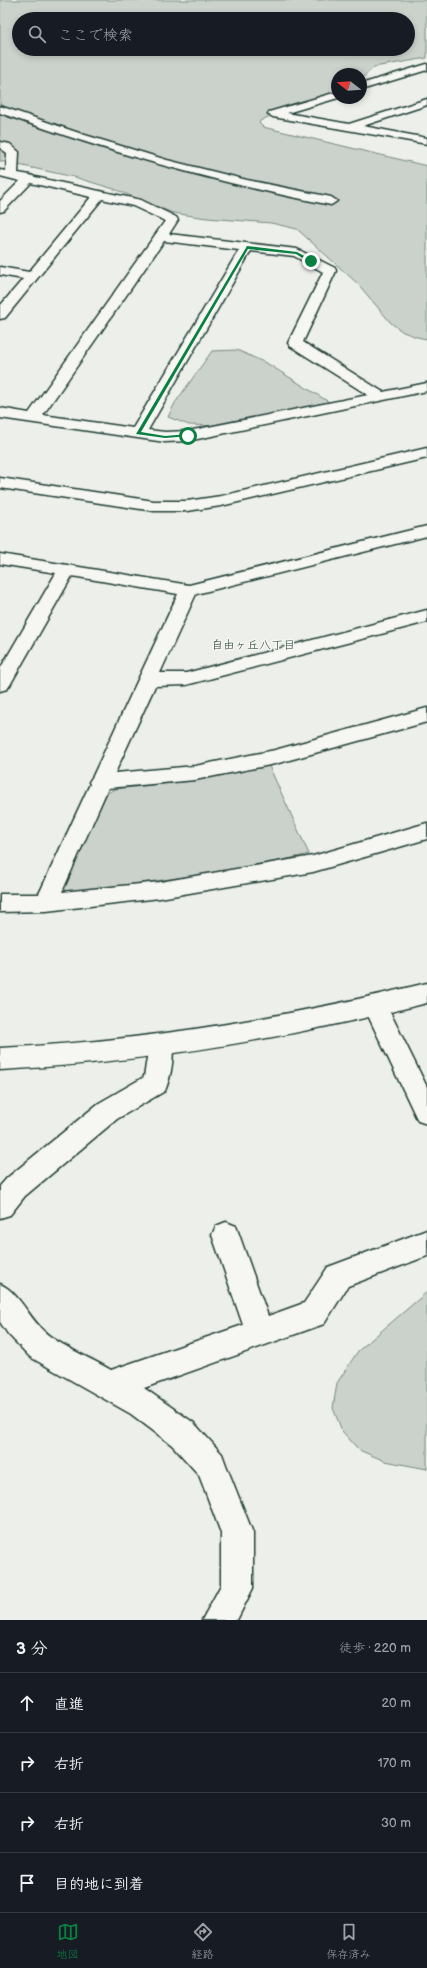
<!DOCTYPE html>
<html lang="ja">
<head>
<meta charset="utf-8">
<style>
	:root { --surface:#171b24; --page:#242831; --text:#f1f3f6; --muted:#9ea1a6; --line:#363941; --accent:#0b8043 }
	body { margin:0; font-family:"Balsamiq Sans","Klee One",sans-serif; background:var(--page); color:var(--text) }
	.compass { position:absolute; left:331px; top:68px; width:36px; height:36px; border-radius:50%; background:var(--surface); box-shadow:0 2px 6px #0003; rotate:287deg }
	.stop { position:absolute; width:12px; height:12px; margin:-9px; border:3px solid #0b8043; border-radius:50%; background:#fff }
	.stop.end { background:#0b8043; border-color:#fff; box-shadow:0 1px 4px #0008 }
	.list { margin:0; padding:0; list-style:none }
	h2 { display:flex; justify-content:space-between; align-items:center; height:52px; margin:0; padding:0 16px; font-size:17px }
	h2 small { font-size:13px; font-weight:400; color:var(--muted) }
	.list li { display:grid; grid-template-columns:26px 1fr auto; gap:12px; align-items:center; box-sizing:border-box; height:60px; padding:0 16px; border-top:1px solid var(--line) }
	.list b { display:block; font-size:15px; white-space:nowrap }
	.list em { font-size:13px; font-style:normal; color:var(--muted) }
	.icon { flex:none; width:22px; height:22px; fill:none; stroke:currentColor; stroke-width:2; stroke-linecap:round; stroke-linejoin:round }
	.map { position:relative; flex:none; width:427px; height:1620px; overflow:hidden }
	.search { position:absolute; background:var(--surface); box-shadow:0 2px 6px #0003; left:12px; right:12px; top:12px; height:44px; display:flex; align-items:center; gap:10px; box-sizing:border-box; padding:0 14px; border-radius:22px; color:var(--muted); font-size:15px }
	.sheet { height:292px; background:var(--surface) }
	nav { display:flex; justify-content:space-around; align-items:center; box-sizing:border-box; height:56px; border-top:1px solid var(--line); background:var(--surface); font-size:11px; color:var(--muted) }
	nav a { display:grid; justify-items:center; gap:2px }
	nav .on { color:var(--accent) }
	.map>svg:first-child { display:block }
	.green { fill:#cbd2cc; stroke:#758880; fill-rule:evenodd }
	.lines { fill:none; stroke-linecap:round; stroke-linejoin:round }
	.street-casing { stroke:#1f3d34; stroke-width:3 }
	.secondary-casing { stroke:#1f3d34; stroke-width:3 }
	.street { fill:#f6f6f2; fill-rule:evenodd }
	.secondary { fill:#f6f6f2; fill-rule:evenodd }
	.route { fill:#0b8043 }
	.labels { text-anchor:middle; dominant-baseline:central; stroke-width:3; stroke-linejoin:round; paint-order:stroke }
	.neighbourhood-label { font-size:12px; fill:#1f3d34; stroke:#f6f6f2 }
</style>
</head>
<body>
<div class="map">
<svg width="427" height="1620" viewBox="0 0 427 1620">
	<rect width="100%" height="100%" fill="#edefea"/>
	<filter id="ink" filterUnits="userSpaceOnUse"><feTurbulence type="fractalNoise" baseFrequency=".025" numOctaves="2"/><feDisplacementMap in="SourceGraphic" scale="8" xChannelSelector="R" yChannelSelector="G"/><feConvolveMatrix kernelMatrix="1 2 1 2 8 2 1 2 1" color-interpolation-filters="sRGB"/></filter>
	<g filter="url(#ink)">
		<path class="green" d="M 0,0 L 427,0 L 427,58 L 374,67 L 361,79 L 361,74 L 337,74 L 337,97 L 330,101 L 268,117 L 260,121 L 259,123 L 263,127 L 427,166 L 427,339 L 417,337 L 403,332 L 391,323 L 358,284 L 297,229 L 271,223 L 207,218 L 173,213 L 114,189 L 74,177 L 0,161 ZM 19,19 L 408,19 L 408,49 L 19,49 Z
			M 237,350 L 268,364 L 329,402 L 220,426 L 189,425 L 168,417 L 175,403 L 212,351 Z
			M 269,766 L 309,854 L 249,868 L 69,893 L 63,887 L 107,793 L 115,789 L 192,781 Z
			M 427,1292 L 427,1469 L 385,1461 L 359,1450 L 342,1431 L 333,1408 L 337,1383 L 358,1351 Z"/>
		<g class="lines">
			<defs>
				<path id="street" d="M 427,64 L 427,70 L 361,90 L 361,84 Z
					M 337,92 L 338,98 L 287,113 L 349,124 L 427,99 L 427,105 L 363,126 L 427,138 L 427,144 L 273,117 L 268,114 L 269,112 Z
					M 0,106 L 85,135 L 167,160 L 247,180 L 331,197 L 337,201 L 331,205 C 218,183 108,152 0,113 Z
					M 0,142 L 10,144 L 19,152 L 18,173 L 30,175 L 35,177 L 141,200 L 176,217 L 178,220 L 169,234 L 297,249 L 335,268 L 336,271 L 303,342 L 383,392 L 427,383 L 427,391 L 188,441 L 165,442 L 0,418 L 0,408 L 29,413 L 165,221 L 133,206 L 102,199 L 5,318 L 0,319 L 0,306 L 23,279 L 0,275 L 0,267 L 29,272 L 91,197 L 31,183 L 4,211 L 0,212 L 0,201 L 20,181 L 0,176 L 0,170 L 6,171 L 7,153 L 0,148 ZM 164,241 L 239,250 L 133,428 L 43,415 ZM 251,251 L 294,256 L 323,272 L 288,343 L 290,346 L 368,395 L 188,431 L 165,432 L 148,430 Z
					M 427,448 L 427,458 L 221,506 L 187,511 L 154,511 L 0,488 L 0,478 L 154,501 L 187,501 L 221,496 Z
					M 427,526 L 427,536 L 196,594 L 160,673 L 186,673 L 427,610 L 427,622 L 186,685 L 155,686 L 115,773 L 195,766 L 275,750 L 427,708 L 427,722 L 275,764 L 195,780 L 108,788 L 62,892 L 160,882 L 313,856 L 427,823 L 427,839 L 313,872 L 160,898 L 46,911 L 0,912 L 0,894 L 39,894 L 90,784 L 89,782 L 93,776 L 178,594 L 72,576 L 10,685 L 7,689 L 0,691 L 0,669 L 56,573 L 0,564 L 0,554 L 189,585 Z
					M 376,997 L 384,1000 L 427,1087 L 427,1124 L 418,1121 L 364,1007 L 368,1000 Z
					M 161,1035 L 170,1038 C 176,1051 171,1077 165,1091 L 117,1119 L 25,1196 L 10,1215 L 0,1218 L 0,1186 L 7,1178 L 99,1103 L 144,1077 L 149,1045 L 152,1038 Z
					M 226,1222 L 236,1226 L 268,1316 L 304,1303 L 328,1267 L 427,1230 L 427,1256 L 348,1286 L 324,1324 L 144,1388 L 194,1423 L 222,1454 L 226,1465 L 253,1533 L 253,1588 L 237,1620 L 202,1620 L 221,1585 L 221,1533 L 199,1475 L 172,1445 L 131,1414 L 30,1357 L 8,1334 L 0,1322 L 0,1284 C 21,1293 31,1324 51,1337 C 70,1350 92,1359 111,1370 L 243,1325 L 212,1235 L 216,1226 Z"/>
				<path id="secondary" d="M 427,983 L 427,1003 C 285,1039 146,1062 0,1070 L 0,1048 C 146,1041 285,1018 427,983 Z"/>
			</defs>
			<use href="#street" class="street-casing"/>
			<use href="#secondary" class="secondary-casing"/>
			<use href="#street" class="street"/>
			<use href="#secondary" class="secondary"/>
		</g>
	</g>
	<path class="route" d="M 247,246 L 297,252 L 313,261 L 309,262 L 296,254 L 248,249 L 141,432 L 165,436 L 188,434 L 190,436 L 165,438 L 136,434 Z"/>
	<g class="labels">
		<g class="neighbourhood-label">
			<text x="253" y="645">自由ヶ丘八丁目</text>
		</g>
	</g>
</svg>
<svg class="compass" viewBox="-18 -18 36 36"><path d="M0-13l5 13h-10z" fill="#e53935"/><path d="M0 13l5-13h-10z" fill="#9ea1a6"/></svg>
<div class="stop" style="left:188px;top:436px"></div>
<div class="stop end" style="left:311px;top:261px"></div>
<div class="search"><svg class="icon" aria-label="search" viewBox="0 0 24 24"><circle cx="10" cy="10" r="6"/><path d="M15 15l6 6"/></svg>ここで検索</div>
</div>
<section class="sheet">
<h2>3 分<small>徒歩 · 220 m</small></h2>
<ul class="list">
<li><svg class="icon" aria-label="ahead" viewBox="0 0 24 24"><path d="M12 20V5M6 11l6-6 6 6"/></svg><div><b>直進</b></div><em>20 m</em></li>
<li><svg class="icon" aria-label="right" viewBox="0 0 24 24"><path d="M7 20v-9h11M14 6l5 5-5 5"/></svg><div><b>右折</b></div><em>170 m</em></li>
<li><svg class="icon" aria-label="right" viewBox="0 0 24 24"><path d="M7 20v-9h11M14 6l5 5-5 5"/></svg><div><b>右折</b></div><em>30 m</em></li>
<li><svg class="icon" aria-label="arrive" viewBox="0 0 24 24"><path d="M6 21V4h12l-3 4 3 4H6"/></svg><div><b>目的地に到着</b></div></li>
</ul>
</section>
<nav>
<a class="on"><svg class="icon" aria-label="map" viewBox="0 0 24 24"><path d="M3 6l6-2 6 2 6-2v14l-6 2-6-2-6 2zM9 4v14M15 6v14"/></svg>地図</a>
<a><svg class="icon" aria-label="directions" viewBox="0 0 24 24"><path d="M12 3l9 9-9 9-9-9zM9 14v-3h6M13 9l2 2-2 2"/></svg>経路</a>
<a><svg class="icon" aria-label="saved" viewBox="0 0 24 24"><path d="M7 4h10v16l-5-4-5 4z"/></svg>保存済み</a>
</nav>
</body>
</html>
